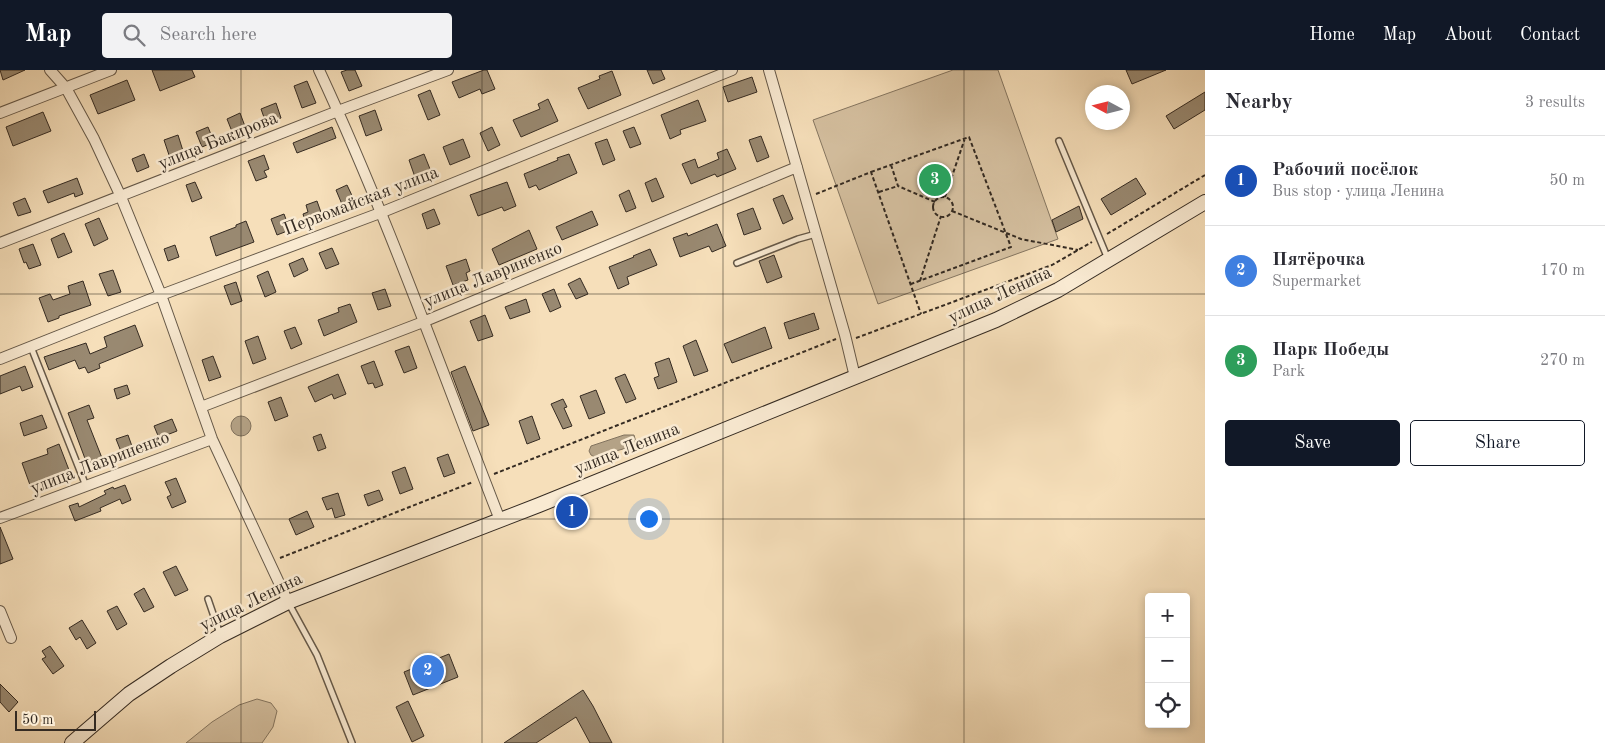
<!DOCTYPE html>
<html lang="en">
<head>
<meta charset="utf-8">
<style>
	:root { --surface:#fff; --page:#f2f2f3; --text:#2b2b33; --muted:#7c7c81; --line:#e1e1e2; --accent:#111827 }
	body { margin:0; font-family:"Old Standard TT",serif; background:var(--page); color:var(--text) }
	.controls { position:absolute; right:15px; bottom:15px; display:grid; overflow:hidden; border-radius:5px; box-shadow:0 2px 8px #0003 }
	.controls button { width:45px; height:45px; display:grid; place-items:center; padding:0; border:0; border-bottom:1px solid var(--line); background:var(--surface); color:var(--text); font:25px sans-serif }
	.compass { position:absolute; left:1085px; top:15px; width:45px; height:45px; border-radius:50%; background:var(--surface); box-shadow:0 2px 8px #0003; rotate:277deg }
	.scale { position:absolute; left:15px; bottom:12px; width:81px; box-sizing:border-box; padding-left:5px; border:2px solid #352b22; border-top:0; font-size:14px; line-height:18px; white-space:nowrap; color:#352b22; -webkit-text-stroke:4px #f9ead2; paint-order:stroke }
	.you { position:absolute; left:648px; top:448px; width:18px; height:18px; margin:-12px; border:4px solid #fff; border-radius:50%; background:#1a73e8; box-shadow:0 0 0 8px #1a73e833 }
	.badge { display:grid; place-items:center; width:32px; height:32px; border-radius:50%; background:var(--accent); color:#fff; font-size:16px; font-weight:700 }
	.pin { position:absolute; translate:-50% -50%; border:2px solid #fff; box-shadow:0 1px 5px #0006 }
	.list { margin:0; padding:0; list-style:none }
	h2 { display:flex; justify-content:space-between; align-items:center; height:65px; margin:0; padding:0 20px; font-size:21px }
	h2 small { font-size:16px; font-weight:400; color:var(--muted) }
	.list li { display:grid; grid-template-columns:32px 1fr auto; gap:15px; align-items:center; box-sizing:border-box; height:90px; padding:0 20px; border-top:1px solid var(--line) }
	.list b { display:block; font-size:19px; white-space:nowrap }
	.list p { margin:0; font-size:16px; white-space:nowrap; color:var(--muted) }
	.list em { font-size:16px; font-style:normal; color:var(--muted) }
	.actions { display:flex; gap:10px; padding:15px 20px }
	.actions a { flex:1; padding:11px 0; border:1px solid var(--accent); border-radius:5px; text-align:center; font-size:18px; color:var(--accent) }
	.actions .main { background:var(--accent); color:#fff }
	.icon { flex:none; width:28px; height:28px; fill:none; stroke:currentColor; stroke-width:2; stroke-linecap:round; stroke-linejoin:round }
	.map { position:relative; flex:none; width:1205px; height:673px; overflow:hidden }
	header { display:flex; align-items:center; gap:30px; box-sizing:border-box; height:70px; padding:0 25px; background:var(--accent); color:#fff }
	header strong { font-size:24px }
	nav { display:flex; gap:28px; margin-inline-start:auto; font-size:18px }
	.search { width:350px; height:45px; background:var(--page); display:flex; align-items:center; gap:12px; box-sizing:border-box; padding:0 18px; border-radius:5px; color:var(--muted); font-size:19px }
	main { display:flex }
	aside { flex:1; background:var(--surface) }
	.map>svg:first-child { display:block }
	.green { fill:#d5c0a0; stroke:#857661 }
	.water { fill:#b4a286; stroke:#81725e }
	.building { fill:#998971; stroke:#352b22 }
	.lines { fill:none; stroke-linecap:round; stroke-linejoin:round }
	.lane-casing { stroke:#655848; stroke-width:8 }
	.street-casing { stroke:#655848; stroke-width:12 }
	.secondary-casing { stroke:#352b22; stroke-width:16 }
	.path { stroke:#352b22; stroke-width:2; stroke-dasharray:4 2.5; stroke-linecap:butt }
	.lane { stroke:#f9ead2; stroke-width:5 }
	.street { stroke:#f9ead2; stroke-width:10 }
	.secondary { stroke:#f9ead2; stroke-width:14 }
	.grid { fill:none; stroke:#352b22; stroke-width:1; stroke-opacity:0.55 }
	.labels { text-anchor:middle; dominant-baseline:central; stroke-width:5; stroke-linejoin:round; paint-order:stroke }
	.street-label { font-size:18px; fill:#352b22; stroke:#f9ead2 }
</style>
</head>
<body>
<header>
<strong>Map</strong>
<div class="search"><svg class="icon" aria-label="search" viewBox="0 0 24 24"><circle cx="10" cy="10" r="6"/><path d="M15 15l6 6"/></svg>Search here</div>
<nav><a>Home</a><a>Map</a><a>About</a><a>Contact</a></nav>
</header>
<main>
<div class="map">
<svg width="1205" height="673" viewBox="0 0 1205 673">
	<rect width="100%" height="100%" fill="#f6dfba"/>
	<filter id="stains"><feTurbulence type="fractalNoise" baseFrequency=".004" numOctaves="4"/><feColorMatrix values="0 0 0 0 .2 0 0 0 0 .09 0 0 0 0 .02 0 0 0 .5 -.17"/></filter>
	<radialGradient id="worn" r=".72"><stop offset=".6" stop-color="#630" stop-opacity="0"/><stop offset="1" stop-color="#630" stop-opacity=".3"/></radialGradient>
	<path class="green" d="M 953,0 L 998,0 L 1058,169 L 878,234 L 813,50 Z
		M 257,629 L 271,633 L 277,641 L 273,657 L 262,673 L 186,673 L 212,652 L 239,635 Z"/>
	<path class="water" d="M231 356a10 10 0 1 1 20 0a10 10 0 1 1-20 0Z
		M 624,365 L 634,365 L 636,372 L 630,377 L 595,387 L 591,385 L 589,381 L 591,376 Z"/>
	<path class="building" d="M 0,0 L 25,0 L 3,10 Z
		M 152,0 L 192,0 L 195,7 L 160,21 Z
		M 347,0 L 355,0 L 362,16 L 349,21 L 341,2 Z
		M 484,0 L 487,0 L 495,19 L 482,24 L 480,19 L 459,28 L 452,12 Z
		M 647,0 L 661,0 L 665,9 L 653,14 Z
		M 1126,0 L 1166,0 L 1132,14 Z
		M 612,1 L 621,25 L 588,39 L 578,18 L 600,9 L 599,6 Z
		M 752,7 L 757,22 L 728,32 L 723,17 Z
		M 127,10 L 135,30 L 98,44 L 90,25 Z
		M 307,11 L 316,33 L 302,38 L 294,16 Z
		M 430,20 L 440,45 L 428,50 L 418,25 Z
		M 1205,22 L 1205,40 L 1174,59 L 1166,46 Z
		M 548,29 L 558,51 L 521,67 L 513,50 L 540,39 L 538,34 Z
		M 698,30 L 706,51 L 680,60 L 681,64 L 670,69 L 661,45 Z
		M 276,33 L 281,48 L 266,53 L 261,39 Z
		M 375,40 L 382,60 L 366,66 L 359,46 Z
		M 43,42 L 51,61 L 13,76 L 6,57 Z
		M 240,43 L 246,59 L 233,64 L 227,49 Z
		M 208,57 L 214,72 L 202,77 L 196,62 Z
		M 332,57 L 336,68 L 297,83 L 293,73 Z
		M 492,57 L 500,75 L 488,81 L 480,63 Z
		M 634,57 L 641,74 L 630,78 L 623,61 Z
		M 178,65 L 184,84 L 170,88 L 164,70 Z
		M 761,66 L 769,87 L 757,92 L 749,70 Z
		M 463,69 L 470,87 L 450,95 L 443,77 Z
		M 607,69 L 615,90 L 603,95 L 595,73 Z
		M 727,79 L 736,99 L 717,107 L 715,104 L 691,114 L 682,94 L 695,89 L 698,98 L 719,89 L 717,83 Z
		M 144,84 L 149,97 L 137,102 L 132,89 Z
		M 424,84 L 432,104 L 416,110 L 409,90 Z
		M 569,84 L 577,103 L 539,120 L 536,115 L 529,118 L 524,104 L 558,90 L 557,88 Z
		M 264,85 L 269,99 L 264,101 L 267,107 L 256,111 L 248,91 Z
		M 77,108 L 83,124 L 75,127 L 74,123 L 48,133 L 43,121 Z
		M 656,108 L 664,127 L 652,132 L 645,113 Z
		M 1136,108 L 1146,124 L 1111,145 L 1101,129 Z
		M 195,112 L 202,128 L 192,132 L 186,115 Z
		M 507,112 L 516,136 L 504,141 L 502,137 L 478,146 L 470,125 Z
		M 347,115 L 356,134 L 344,139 L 336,120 Z
		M 629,120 L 636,138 L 626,142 L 619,125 Z
		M 783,125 L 793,149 L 783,154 L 773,129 Z
		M 25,128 L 31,142 L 18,146 L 13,133 Z
		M 317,131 L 323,148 L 306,154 L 303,144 L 308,142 L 306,135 Z
		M 1079,136 L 1083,149 L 1056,162 L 1052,150 Z
		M 753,138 L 761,159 L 744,165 L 737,144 Z
		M 434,139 L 440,154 L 427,159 L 422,144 Z
		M 592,141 L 598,155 L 562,170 L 556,157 Z
		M 284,144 L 290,160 L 277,165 L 271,149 Z
		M 99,148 L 108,169 L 94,176 L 85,154 Z
		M 246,151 L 254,172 L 216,186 L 210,167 L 236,157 L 236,155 Z
		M 717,154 L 726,176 L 712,182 L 709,176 L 680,187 L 673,168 L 687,163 L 688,166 Z
		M 529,160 L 537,179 L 499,195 L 492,179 Z
		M 64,163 L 72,182 L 58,188 L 51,169 Z
		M 33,174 L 41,195 L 29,199 L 26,192 L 24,193 L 19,179 Z
		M 175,175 L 179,187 L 168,191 L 164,179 Z
		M 332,178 L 339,194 L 326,199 L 319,183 Z
		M 650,179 L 657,195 L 627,207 L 629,214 L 618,219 L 609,197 L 634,187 L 633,186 Z
		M 774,185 L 782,207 L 767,213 L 759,191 Z
		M 303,188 L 308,200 L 294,207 L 289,194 Z
		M 466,189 L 470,201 L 466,203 L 468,210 L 453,215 L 446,196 Z
		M 113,200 L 121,222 L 108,226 L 99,204 Z
		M 268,201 L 276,222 L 265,227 L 257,206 Z
		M 580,208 L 588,224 L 576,229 L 568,214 Z
		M 83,211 L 91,235 L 59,246 L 59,248 L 48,252 L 39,228 L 50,224 L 53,230 L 70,224 L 68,216 Z
		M 236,212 L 242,231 L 231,235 L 224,216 Z
		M 385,219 L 391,236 L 378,240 L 372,223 Z
		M 554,219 L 561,237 L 550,242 L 542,224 Z
		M 526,229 L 530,242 L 510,249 L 505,237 Z
		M 350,234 L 357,252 L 324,266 L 318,250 L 339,242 L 338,238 Z
		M 814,243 L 819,259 L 789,269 L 784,253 Z
		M 485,245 L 493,266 L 478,271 L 470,251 Z
		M 135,255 L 143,276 L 99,294 L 100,298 L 88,303 L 85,297 L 79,299 L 75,290 L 49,300 L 44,287 L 86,273 L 90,284 L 107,277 L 104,267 Z
		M 295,257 L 302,274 L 291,279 L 284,261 Z
		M 765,257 L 772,278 L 732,293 L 724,274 Z
		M 258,266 L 266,289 L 253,294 L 245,271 Z
		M 696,270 L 708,301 L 694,306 L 683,276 Z
		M 409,276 L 417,298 L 404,303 L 395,281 Z
		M 213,286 L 221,307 L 209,311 L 202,290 Z
		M 669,288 L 677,312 L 658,319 L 654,308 L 659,306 L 655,293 Z
		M 374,291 L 383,315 L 375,318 L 373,313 L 368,314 L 361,296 Z
		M 25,296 L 33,317 L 22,321 L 20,316 L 0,324 L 0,306 Z
		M 465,296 L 489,355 L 473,361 L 451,302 Z
		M 338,304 L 346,324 L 334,329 L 332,324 L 315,332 L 308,317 Z
		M 625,304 L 636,329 L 626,333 L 615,308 Z
		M 127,315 L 130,324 L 117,329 L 114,319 Z
		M 596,320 L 605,343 L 589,349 L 580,326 Z
		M 281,327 L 288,346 L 275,351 L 268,332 Z
		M 563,329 L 567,337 L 564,338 L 572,356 L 563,359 L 551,334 Z
		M 89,335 L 94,348 L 87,350 L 102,388 L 87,394 L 68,343 Z
		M 42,345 L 47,358 L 24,366 L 20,353 Z
		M 532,346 L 540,369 L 527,374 L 519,351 Z
		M 172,349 L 177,361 L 159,368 L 154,356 Z
		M 321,364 L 326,378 L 318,381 L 313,367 Z
		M 128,365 L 133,379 L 122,384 L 116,369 Z
		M 59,374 L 69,400 L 30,415 L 22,393 L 48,384 L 47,379 Z
		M 448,384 L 455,403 L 444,407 L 437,388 Z
		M 405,397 L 413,419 L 400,424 L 392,402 Z
		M 176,408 L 186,432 L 172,438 L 167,427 L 171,425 L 165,412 Z
		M 125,415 L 131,430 L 122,434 L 120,429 L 100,438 L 101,441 L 75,451 L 69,436 L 78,433 L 79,437 L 106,424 L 104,421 L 113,417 L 114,419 Z
		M 379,420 L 383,430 L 368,436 L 364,425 Z
		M 338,423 L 345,445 L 335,448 L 332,438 L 327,440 L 322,428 Z
		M 307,441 L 314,457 L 296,465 L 289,449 Z
		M 0,457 L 13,489 L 0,494 Z
		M 176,496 L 188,520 L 175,526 L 163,502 Z
		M 144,518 L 154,537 L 144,542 L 134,524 Z
		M 117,536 L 127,554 L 117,560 L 107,541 Z
		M 82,550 L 96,573 L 87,579 L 80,567 L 76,570 L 69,558 Z
		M 50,576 L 64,596 L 53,604 L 42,589 L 46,587 L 42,581 Z
		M 449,584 L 458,607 L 413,625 L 404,602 Z
		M 0,614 L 18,632 L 9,642 L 0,632 Z
		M 583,620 L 593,636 L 612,673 L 590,673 L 576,647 L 536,673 L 504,673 Z
		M 408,631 L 424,666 L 412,672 L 396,637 Z"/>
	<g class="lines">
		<defs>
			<path id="lane" d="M 1059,71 L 1108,189
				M 737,193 L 798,169 L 816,164
				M 31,277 L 86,416
				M 208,529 L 220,564
				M 288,532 L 317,585 L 352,673"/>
			<path id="street" d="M 50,0 L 66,18 L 94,69 L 121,127 L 161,225 L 212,369 L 288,532
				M 319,0 C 387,146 441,299 500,450
				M 769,0 L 845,265 L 855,307
				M 0,43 L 111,0
				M 0,173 L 338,41 L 448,0
				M 0,289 L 161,225 L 380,143 L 732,0
				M 201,337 L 423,252 L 797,97
				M 0,448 L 212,369
				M 0,541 L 11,568"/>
			<path id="secondary" d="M 72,673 L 129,624 L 171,596 L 220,566 L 288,532 L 539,435 L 996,250 L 1058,220 L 1205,132"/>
		</defs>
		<use href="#lane" class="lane-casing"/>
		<use href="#street" class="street-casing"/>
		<use href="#secondary" class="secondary-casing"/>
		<path class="path" d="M 891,95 L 898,116 L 935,132
			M 871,102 L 969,67 L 1011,177 L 911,214
			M 879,122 L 898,116
			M 816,124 L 871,102 L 921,244
			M 945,127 L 965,68
			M933 137a10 10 0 1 1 20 0a10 10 0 1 1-20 0Z
			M 952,141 L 1021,169 L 1078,180
			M 1107,164 L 1205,105
			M 920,211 L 941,146
			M 856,268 L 1052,195 L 1092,172
			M 494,404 L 836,269
			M 280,488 L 473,412"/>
		<use href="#lane" class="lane"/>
		<use href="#street" class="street"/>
		<use href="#secondary" class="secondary"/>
	</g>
	<path class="grid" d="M 241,0 L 241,673M 482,0 L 482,673M 723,0 L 723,673M 964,0 L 964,673M 0,224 L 1205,224M 0,449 L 1205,449"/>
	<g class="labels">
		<g class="street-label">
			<text transform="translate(218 71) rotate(-22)">улица Бакирова</text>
			<text transform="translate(361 131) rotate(-21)">Первомайская улица</text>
			<text transform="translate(493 205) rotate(-22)">улица Лавриненко</text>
			<text transform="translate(1000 225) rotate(-25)">улица Ленина</text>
			<text transform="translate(627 379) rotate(-22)">улица Ленина</text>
			<text transform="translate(100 393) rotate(-21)">улица Лавриненко</text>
			<text transform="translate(251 532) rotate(-26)">улица Ленина</text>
		</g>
	</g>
	<rect width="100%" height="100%" filter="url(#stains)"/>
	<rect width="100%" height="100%" fill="url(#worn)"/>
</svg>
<div class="controls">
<button>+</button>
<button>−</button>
<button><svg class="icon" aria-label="locate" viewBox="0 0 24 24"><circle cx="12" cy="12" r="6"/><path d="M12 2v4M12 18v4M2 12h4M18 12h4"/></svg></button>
</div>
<svg class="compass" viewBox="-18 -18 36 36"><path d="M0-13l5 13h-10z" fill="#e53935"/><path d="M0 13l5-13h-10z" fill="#7c7c81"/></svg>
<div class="scale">50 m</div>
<div class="you"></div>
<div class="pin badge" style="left:572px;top:442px;background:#1a4fb4">1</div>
<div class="pin badge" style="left:428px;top:601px;background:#3f7fe0">2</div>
<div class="pin badge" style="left:935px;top:110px;background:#2e9e5b">3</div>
</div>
<aside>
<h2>Nearby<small>3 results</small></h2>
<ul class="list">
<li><span class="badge" style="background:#1a4fb4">1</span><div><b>Рабочий посёлок</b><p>Bus stop · улица Ленина</p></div><em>50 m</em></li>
<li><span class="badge" style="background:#3f7fe0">2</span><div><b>Пятёрочка</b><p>Supermarket</p></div><em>170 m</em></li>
<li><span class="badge" style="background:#2e9e5b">3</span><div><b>Парк Победы</b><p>Park</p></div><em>270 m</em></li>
</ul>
<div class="actions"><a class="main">Save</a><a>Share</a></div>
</aside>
</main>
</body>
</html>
